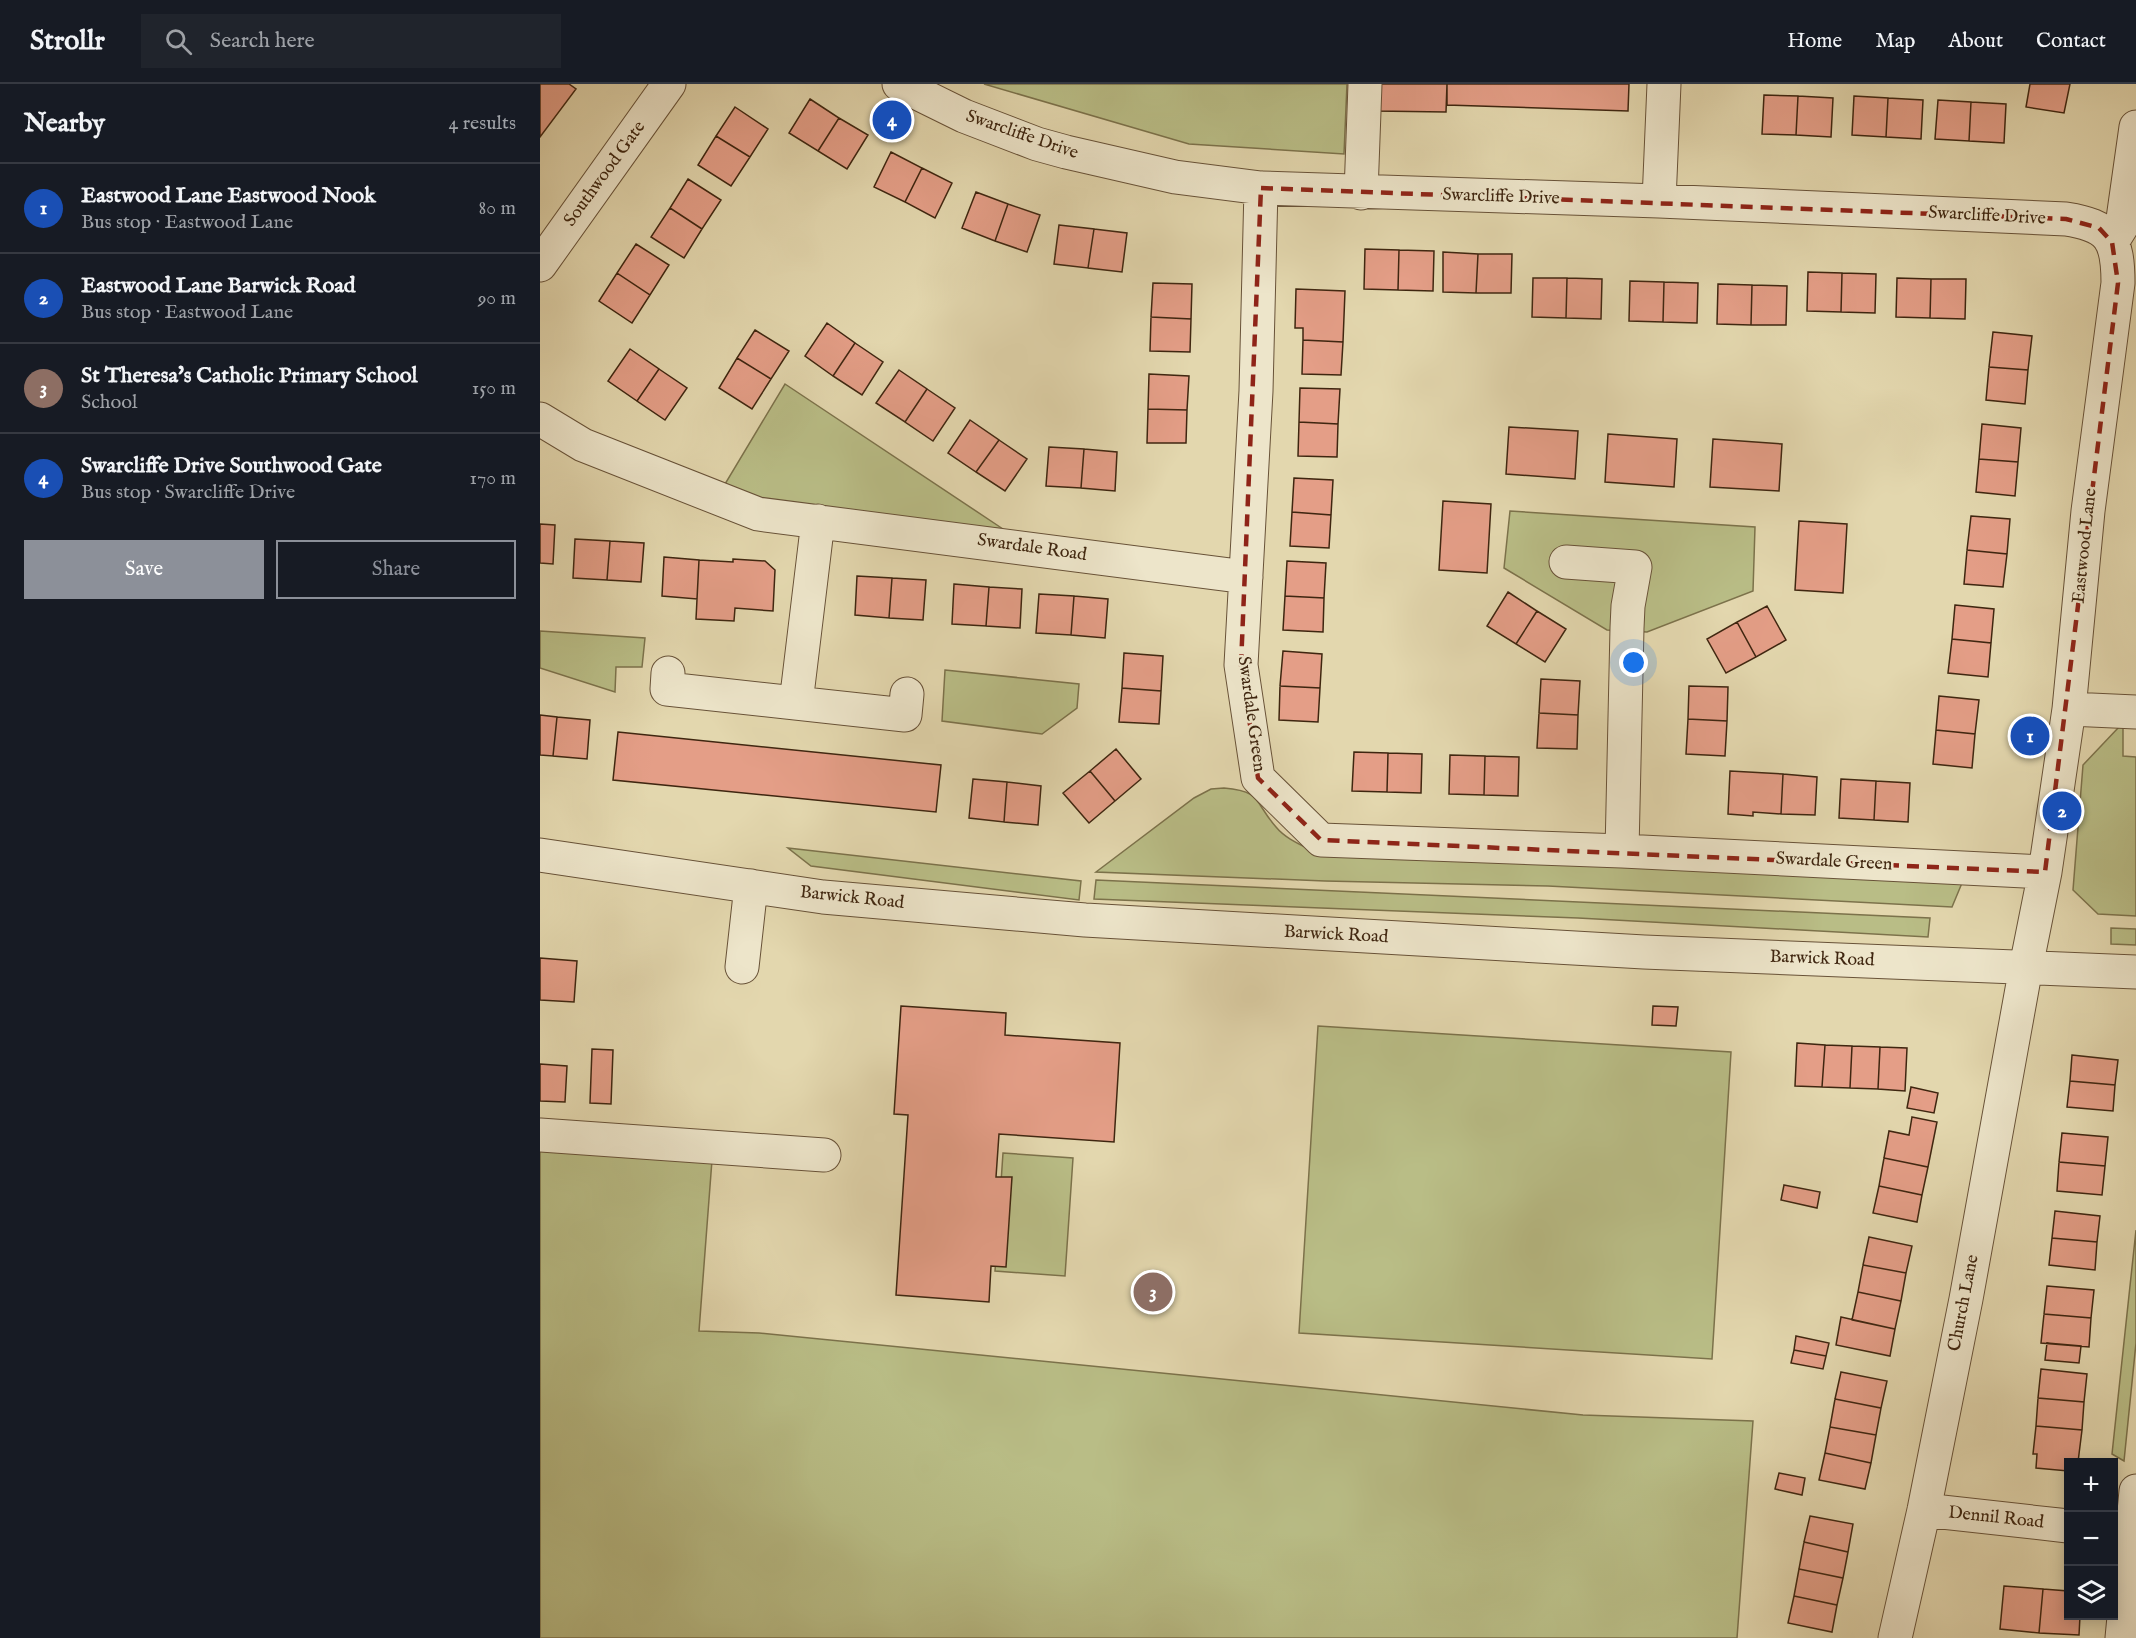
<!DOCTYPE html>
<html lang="en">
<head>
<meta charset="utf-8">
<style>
	:root { --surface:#171b24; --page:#20242c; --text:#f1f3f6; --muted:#9ea1a6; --line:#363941; --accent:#8c9099 }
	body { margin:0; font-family:"IM FELL English",serif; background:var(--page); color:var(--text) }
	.controls { position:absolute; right:18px; bottom:18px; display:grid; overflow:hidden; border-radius:0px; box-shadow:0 3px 15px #0003 }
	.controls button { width:54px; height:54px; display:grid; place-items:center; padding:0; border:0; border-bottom:2px solid var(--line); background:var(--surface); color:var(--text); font:30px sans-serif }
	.you { position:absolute; left:1094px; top:579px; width:21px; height:21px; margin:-15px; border:4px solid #fff; border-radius:50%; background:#1a73e8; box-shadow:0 0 0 9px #1a73e833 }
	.badge { display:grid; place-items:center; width:39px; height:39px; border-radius:50%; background:var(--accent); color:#fff; font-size:20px; font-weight:700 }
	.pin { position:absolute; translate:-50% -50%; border:3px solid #fff; box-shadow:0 2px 6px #0006 }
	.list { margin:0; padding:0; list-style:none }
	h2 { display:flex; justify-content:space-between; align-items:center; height:78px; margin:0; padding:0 24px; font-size:26px }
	h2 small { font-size:20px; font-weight:400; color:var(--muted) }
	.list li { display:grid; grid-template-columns:39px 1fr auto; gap:18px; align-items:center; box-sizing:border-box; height:90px; padding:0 24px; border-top:2px solid var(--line) }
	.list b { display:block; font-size:22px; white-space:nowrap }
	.list p { margin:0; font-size:20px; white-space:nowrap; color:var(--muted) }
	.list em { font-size:20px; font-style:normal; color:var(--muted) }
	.actions { display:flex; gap:12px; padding:18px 24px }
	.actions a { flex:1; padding:14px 0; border:2px solid var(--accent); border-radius:0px; text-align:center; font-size:21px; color:var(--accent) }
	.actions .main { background:var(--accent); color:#fff }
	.icon { flex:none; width:33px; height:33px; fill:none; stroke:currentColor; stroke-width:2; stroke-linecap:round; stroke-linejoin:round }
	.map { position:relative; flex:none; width:1596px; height:1554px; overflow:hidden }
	header { display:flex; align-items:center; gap:36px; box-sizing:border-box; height:84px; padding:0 30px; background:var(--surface); border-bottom:2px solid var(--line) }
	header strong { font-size:28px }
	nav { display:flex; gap:33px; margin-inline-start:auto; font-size:21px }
	.search { width:420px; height:54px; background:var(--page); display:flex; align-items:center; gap:15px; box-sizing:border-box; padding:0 21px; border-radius:0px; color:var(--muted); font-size:22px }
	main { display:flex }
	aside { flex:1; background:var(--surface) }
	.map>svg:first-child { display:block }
	.green { fill:#b9bd86; stroke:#7c724b; stroke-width:1.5 }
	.building { fill:#e49e87; stroke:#3f2610; stroke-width:1.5 }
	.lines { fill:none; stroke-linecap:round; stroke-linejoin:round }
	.minor-casing { stroke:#685238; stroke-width:35 }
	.minor { stroke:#ede5ca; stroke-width:33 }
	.marked { fill:none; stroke:#8f2418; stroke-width:4.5; stroke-dasharray:12 8; stroke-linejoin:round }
	.labels { text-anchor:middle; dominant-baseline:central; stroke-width:5; stroke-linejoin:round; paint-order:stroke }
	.street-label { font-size:18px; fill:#3f2610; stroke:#ede5ca }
</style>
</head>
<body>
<header>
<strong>Strollr</strong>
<div class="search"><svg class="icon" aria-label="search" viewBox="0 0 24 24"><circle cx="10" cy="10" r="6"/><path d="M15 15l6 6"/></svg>Search here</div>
<nav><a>Home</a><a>Map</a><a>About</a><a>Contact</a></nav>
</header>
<main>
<aside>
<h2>Nearby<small>4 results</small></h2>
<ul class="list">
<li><span class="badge" style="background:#1a4fb4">1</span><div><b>Eastwood Lane Eastwood Nook</b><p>Bus stop · Eastwood Lane</p></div><em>80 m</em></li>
<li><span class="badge" style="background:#1a4fb4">2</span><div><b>Eastwood Lane Barwick Road</b><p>Bus stop · Eastwood Lane</p></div><em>90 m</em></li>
<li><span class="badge" style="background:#8d6e63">3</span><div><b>St Theresa's Catholic Primary School</b><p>School</p></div><em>150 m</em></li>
<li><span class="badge" style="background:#1a4fb4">4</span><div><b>Swarcliffe Drive Southwood Gate</b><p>Bus stop · Swarcliffe Drive</p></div><em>170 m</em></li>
</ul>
<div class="actions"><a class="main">Save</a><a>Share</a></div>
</aside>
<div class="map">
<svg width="1596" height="1554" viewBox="0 0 1596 1554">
	<rect width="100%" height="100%" fill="#e3d7ae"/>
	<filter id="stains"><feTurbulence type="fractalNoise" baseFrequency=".00333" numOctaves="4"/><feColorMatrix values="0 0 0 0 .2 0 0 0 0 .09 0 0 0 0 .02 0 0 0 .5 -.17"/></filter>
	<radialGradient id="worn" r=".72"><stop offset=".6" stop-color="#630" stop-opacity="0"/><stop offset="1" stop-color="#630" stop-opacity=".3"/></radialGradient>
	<path class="green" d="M 444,0 L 807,0 L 804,70 L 649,60 Z
		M 245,300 L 463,445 L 251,423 L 182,405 Z
		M 970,427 L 1215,443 L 1213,507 L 1107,548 L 1067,546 L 964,484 Z
		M 0,547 L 105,554 L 102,583 L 76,583 L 75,608 L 0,584 Z
		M 405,586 L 539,600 L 537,624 L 502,650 L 402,637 Z
		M 1579,643 L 1583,643 L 1583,672 L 1596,673 L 1596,832 L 1558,830 L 1533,806 L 1543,681 Z
		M 684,704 C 722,707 714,718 736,743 C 745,754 759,760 771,766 L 1422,799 L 1412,823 L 1008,802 L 785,797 L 556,788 L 654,714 L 671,705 Z
		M 248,764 L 541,797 L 539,816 L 271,782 Z
		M 556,796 L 1390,834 L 1388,853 L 1038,834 L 554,815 Z
		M 1571,844 L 1596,845 L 1596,861 L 1571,860 Z
		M 778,942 L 1191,968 L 1172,1275 L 759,1249 Z
		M 0,1065 L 172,1076 L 159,1247 L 219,1249 L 1043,1331 L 1213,1337 L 1197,1554 L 0,1554 Z
		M 463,1069 L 533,1074 L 525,1192 L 455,1187 Z
		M 1596,1146 L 1596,1259 L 1584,1377 L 1572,1370 Z"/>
	<path class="building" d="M 0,0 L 29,0 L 36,5 L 0,53 Z
		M 836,0 L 907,0 L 906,28 L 835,27 Z
		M 907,0 L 1089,0 L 1088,27 L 907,21 Z
		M 1490,0 L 1530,0 L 1524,29 L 1486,23 Z
		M 1224,11 L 1258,12 L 1256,51 L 1222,50 Z
		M 1258,12 L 1293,14 L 1291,53 L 1256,51 Z
		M 1314,12 L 1348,14 L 1346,53 L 1312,51 Z
		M 1348,14 L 1383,16 L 1381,55 L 1346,53 Z
		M 270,15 L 299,34 L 278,67 L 249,49 Z
		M 1398,16 L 1431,18 L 1429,57 L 1395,55 Z
		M 1431,18 L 1466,20 L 1464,59 L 1429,57 Z
		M 195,23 L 228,45 L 210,73 L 176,52 Z
		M 299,34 L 328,51 L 307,85 L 278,67 Z
		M 176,52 L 210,73 L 191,102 L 158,81 Z
		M 351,68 L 382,84 L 365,118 L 334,103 Z
		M 382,84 L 412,99 L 395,134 L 365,118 Z
		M 148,95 L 181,116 L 162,145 L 130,124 Z
		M 436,108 L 468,120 L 455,157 L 422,144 Z
		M 468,120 L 500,131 L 487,168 L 455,157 Z
		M 130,124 L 162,145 L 144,174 L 111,153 Z
		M 519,141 L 554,145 L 548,184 L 514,180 Z
		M 554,145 L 587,149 L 582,188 L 548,184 Z
		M 96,160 L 129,181 L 110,211 L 77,189 Z
		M 825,165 L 859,166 L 858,206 L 824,205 Z
		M 859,166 L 894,167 L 893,207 L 858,206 Z
		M 903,168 L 938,170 L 936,209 L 903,208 Z
		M 938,170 L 972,170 L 971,209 L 936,209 Z
		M 1268,188 L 1302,189 L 1301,228 L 1267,227 Z
		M 77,189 L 110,211 L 92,239 L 59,217 Z
		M 1302,189 L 1336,190 L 1335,229 L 1301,228 Z
		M 993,194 L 1027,194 L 1026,234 L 992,233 Z
		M 1027,194 L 1062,195 L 1061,235 L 1026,234 Z
		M 1357,194 L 1391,195 L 1390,234 L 1356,233 Z
		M 1391,195 L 1426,195 L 1425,235 L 1390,234 Z
		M 1090,197 L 1124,198 L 1123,238 L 1089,237 Z
		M 1124,198 L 1158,199 L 1157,239 L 1123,238 Z
		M 613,199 L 652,200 L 651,235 L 611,233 Z
		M 1178,200 L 1212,201 L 1211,241 L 1177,240 Z
		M 1212,201 L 1247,202 L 1246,241 L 1211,241 Z
		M 756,205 L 805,207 L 803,258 L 763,256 L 763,244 L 755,244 Z
		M 611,233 L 651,235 L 650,268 L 610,267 Z
		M 287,239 L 315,259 L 293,292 L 265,272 Z
		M 215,246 L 249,267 L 231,295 L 197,274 Z
		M 1453,248 L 1492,252 L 1488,286 L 1449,283 Z
		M 763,256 L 803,258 L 801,291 L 762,290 Z
		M 315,259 L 343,278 L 322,311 L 293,292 Z
		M 90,265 L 119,285 L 97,317 L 68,297 Z
		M 197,274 L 231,295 L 212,325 L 179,304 Z
		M 1449,283 L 1488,286 L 1485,320 L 1446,316 Z
		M 119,285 L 147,304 L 125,336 L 97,317 Z
		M 359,286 L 387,305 L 365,338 L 336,319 Z
		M 609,290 L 649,292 L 647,326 L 608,325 Z
		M 760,304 L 800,305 L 798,340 L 759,338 Z
		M 387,305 L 415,324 L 393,357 L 365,338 Z
		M 608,325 L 647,326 L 646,359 L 607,359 Z
		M 430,336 L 459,356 L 436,388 L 408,369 Z
		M 759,338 L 798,340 L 797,373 L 758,372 Z
		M 1442,340 L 1481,344 L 1478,378 L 1439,375 Z
		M 969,343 L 1038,347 L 1035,395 L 966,390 Z
		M 1068,350 L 1137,355 L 1134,403 L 1065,398 Z
		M 1173,355 L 1242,360 L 1239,407 L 1170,403 Z
		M 459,356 L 487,375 L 465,407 L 436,388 Z
		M 509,363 L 544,365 L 541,404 L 506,402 Z
		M 544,365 L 577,368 L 575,407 L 541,404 Z
		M 1439,375 L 1478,378 L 1475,412 L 1436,408 Z
		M 754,394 L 793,396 L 791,431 L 752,428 Z
		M 903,417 L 951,420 L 947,489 L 899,486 Z
		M 752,428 L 791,431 L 789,464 L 750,462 Z
		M 1431,432 L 1470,435 L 1467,470 L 1427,466 Z
		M 1259,437 L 1307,440 L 1303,509 L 1255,506 Z
		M 0,440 L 15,441 L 13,480 L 0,479 Z
		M 35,455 L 70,457 L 67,496 L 33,494 Z
		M 70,457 L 104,459 L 101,498 L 67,496 Z
		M 1427,466 L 1467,470 L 1463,503 L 1424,500 Z
		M 124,473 L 159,476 L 157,515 L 122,512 Z
		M 193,475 L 225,477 L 235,486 L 233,527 L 195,524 L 194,537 L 156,535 L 159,476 L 193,478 Z
		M 747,477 L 786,479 L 784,514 L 745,512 Z
		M 317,492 L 352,494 L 349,534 L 315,531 Z
		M 352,494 L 386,496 L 383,536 L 349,534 Z
		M 414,500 L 449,503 L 446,542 L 412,540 Z
		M 449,503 L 482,505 L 480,544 L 446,542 Z
		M 968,508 L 997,527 L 976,560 L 947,542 Z
		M 499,510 L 534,512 L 531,551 L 496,549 Z
		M 534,512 L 568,515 L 565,554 L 531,551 Z
		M 745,512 L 784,514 L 783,548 L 743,546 Z
		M 1415,521 L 1454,525 L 1451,559 L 1412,555 Z
		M 1227,522 L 1246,556 L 1216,573 L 1197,538 Z
		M 997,527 L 1026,545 L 1005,578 L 976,560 Z
		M 1197,538 L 1216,573 L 1186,589 L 1167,555 Z
		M 1412,555 L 1451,559 L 1448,593 L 1408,589 Z
		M 743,567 L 782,570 L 780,604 L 740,602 Z
		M 584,569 L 623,572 L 621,607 L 582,604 Z
		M 1001,595 L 1040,597 L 1038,631 L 999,629 Z
		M 740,602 L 780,604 L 778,638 L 739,636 Z
		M 1149,602 L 1188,603 L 1187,637 L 1148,635 Z
		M 582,604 L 621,607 L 619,640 L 579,638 Z
		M 1399,612 L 1439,616 L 1435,650 L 1396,646 Z
		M 999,629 L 1038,631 L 1037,665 L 997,664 Z
		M 0,631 L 17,633 L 13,672 L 0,671 Z
		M 17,633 L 50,636 L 47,675 L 13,672 Z
		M 1148,635 L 1187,637 L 1185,672 L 1146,670 Z
		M 1396,646 L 1435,650 L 1432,684 L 1393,680 Z
		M 78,648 L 401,681 L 396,728 L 73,696 Z
		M 576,665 L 601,695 L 575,717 L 550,687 Z
		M 814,668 L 848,669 L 847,708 L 812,707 Z
		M 848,669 L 882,670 L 881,709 L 847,708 Z
		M 910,671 L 945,672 L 944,711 L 909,710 Z
		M 945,672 L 979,673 L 978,712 L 944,711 Z
		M 550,687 L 575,717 L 549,739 L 523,709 Z
		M 1190,687 L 1243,690 L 1241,730 L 1213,728 L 1213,732 L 1188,730 Z
		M 1243,690 L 1277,693 L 1275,731 L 1241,730 Z
		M 433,695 L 467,698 L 464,738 L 429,734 Z
		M 1301,695 L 1336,697 L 1334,736 L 1299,734 Z
		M 1336,697 L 1370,699 L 1368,738 L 1334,736 Z
		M 467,698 L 501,702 L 498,741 L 464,738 Z
		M 0,874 L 37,877 L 34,918 L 0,916 Z
		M 361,922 L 466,929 L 465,951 L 580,959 L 574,1058 L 459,1050 L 456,1093 L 472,1093 L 466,1183 L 451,1182 L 449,1218 L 356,1211 L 368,1031 L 354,1030 Z
		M 1113,922 L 1138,923 L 1136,942 L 1112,941 Z
		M 1257,959 L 1285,961 L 1282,1003 L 1255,1002 Z
		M 1285,961 L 1312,962 L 1310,1004 L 1282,1003 Z
		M 1312,962 L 1340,963 L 1338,1005 L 1310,1004 Z
		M 1340,963 L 1367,964 L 1365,1007 L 1338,1005 Z
		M 52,965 L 73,966 L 71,1020 L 50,1019 Z
		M 1532,971 L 1578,976 L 1575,1001 L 1530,997 Z
		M 0,980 L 27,982 L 25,1018 L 0,1017 Z
		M 1530,997 L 1575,1001 L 1573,1027 L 1527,1023 Z
		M 1371,1003 L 1398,1009 L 1394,1029 L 1367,1024 Z
		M 1372,1033 L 1397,1038 L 1388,1083 L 1344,1074 L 1349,1047 L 1369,1051 Z
		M 1522,1049 L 1568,1053 L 1565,1082 L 1519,1078 Z
		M 1344,1074 L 1388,1083 L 1382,1111 L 1339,1102 Z
		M 1519,1078 L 1565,1082 L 1562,1111 L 1517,1107 Z
		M 1244,1101 L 1280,1108 L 1277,1124 L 1241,1116 Z
		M 1339,1102 L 1382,1111 L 1377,1138 L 1333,1129 Z
		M 1515,1127 L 1560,1132 L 1557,1158 L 1512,1154 Z
		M 1329,1153 L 1372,1162 L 1366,1189 L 1323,1181 Z
		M 1512,1154 L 1557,1158 L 1555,1186 L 1509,1181 Z
		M 1323,1181 L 1366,1189 L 1361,1217 L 1318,1208 Z
		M 1507,1202 L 1554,1206 L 1551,1234 L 1504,1230 Z
		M 1318,1208 L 1361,1217 L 1355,1245 L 1312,1236 Z
		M 1504,1230 L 1551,1234 L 1549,1263 L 1501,1259 Z
		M 1301,1233 L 1355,1245 L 1350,1272 L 1296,1261 Z
		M 1256,1252 L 1289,1259 L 1286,1272 L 1254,1266 Z
		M 1507,1259 L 1541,1262 L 1539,1279 L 1505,1276 Z
		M 1254,1266 L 1286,1272 L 1283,1285 L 1251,1279 Z
		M 1501,1285 L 1547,1290 L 1544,1318 L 1498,1314 Z
		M 1301,1288 L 1347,1297 L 1341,1324 L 1295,1315 Z
		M 1498,1314 L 1544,1318 L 1542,1346 L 1496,1342 Z
		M 1295,1315 L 1341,1324 L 1336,1351 L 1290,1343 Z
		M 1496,1342 L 1542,1346 L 1538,1378 L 1528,1378 L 1528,1387 L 1496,1384 L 1497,1370 L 1493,1370 Z
		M 1290,1343 L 1336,1351 L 1331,1379 L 1285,1369 Z
		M 1285,1369 L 1331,1379 L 1325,1405 L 1279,1396 Z
		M 1239,1389 L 1265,1394 L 1262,1411 L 1235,1405 Z
		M 1270,1432 L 1313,1440 L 1308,1468 L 1264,1458 Z
		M 1264,1458 L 1308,1468 L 1303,1494 L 1259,1485 Z
		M 1259,1485 L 1303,1494 L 1297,1521 L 1254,1512 Z
		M 1464,1502 L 1503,1505 L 1499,1549 L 1460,1545 Z
		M 1503,1505 L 1528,1507 L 1528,1532 L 1540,1532 L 1539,1551 L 1499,1549 Z
		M 1254,1512 L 1297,1521 L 1292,1548 L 1248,1539 Z"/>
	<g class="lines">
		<defs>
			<path id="minor" d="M 359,0 L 424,32 L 497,60 L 526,68 L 635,93 L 721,104 L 1119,117 L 1526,135 C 1570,142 1578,155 1578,199 L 1548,427 L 1529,625 L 1505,788 L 1486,883 L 1426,1215 L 1384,1426 L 1355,1554
				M 721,104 L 716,307 L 701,581 L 718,694 L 781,756 L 1082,767 L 1505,788
				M 821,109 L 825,0
				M 1119,117 L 1124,0
				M 1572,158 L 1582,142 L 1596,43
				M 0,181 L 129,0
				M 0,335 L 43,361 L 218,430 L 706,493
				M 1026,478 L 1095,483 L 1088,522 L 1087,544 L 1082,767
				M 128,589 L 127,605 L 365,631 L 367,610
				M 256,619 L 278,437
				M 1529,625 L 1596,628
				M 0,771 L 283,813 L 545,836 L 1104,868 L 1596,888
				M 202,883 L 211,802
				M 0,1051 L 284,1071
				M 1384,1426 L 1528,1442
				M 1582,1554 L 1596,1407"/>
		</defs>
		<use href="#minor" class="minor-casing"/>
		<use href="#minor" class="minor"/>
	</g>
	<path class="marked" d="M 721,104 L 1526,135 L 1559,144 L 1572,158 L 1578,199 L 1505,788 L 781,756 L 718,694 L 701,581 Z"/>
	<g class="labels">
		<g class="street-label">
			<text transform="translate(482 51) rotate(19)">Swarcliffe Drive</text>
			<text transform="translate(65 90) rotate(-54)">Southwood Gate</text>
			<text transform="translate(961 113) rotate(2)">Swarcliffe Drive</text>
			<text transform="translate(1447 132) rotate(3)">Swarcliffe Drive</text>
			<text transform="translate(1545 462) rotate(-84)">Eastwood Lane</text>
			<text transform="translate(492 464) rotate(8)">Swardale Road</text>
			<text transform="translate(711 630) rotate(82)">Swardale Green</text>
			<text transform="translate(1294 778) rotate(3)">Swardale Green</text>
			<text transform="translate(312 814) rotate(6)">Barwick Road</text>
			<text transform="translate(796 851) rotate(3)">Barwick Road</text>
			<text transform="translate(1282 875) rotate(2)">Barwick Road</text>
			<text transform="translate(1424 1219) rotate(-79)">Church Lane</text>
			<text transform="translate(1456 1434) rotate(6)">Dennil Road</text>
		</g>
	</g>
	<rect width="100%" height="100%" filter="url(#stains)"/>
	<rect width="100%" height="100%" fill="url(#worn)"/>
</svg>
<div class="controls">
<button>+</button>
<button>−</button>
<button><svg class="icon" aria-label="layers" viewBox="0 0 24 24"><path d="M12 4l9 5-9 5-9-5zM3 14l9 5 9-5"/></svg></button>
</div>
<div class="you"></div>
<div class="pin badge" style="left:1490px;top:652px;background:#1a4fb4">1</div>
<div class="pin badge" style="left:1522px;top:727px;background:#1a4fb4">2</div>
<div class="pin badge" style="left:613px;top:1208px;background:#8d6e63">3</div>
<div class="pin badge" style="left:352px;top:36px;background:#1a4fb4">4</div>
</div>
</main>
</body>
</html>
